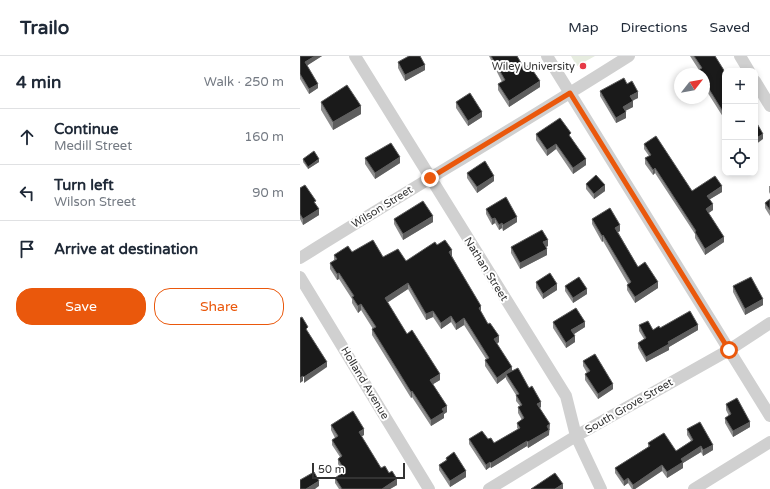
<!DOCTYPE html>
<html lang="en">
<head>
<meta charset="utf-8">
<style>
	:root { --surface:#fff; --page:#f6f6f7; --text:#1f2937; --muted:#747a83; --line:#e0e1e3; --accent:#ea580c }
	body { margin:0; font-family:"Varela Round",sans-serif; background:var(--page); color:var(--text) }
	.controls { position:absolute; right:12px; top:12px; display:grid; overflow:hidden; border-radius:8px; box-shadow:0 2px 6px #0003 }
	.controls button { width:36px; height:36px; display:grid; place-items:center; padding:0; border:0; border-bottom:1px solid var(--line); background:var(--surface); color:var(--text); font:20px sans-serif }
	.compass { position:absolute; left:374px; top:12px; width:36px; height:36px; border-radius:50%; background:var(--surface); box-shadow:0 2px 6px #0003; rotate:59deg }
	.scale { position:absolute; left:12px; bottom:10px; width:93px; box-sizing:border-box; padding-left:4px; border:2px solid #333; border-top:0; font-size:11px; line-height:14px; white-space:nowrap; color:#333; -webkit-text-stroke:3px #fff; paint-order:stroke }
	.stop { position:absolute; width:12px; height:12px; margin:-9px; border:3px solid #ea580c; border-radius:50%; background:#fff }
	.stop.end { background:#ea580c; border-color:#fff; box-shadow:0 1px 4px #0008 }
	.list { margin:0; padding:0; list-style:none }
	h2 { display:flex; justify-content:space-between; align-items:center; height:52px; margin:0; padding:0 16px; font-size:17px }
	h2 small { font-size:13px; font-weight:400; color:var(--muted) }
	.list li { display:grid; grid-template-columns:26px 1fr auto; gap:12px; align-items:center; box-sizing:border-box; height:56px; padding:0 16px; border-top:1px solid var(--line) }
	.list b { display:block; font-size:15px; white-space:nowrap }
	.list p { margin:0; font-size:13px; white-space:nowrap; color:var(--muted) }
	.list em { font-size:13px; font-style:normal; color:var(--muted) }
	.actions { display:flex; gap:8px; padding:12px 16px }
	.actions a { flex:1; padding:9px 0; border:1px solid var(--accent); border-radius:16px; text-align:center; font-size:14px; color:var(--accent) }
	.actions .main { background:var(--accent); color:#fff }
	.icon { flex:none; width:22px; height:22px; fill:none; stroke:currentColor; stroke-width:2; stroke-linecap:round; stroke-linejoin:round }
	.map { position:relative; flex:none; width:470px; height:433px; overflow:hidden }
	header { display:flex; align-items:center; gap:24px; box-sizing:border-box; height:56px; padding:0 20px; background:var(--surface); border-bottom:1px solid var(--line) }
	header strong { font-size:19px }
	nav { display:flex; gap:22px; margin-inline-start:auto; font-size:14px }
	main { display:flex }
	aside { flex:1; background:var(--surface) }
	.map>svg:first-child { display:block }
	.green { fill:#e6ecdf }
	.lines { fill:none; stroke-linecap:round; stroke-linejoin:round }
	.minor { stroke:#d0d0d0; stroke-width:12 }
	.wall { fill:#8c8c8c }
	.shaded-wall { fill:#5f5f5f }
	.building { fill:#1a1a1a; stroke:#5f5f5f }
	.route { stroke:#ea580c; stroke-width:5 }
	.poi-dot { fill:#e63946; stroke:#fff; stroke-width:1.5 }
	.labels { text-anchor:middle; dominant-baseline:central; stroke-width:4; stroke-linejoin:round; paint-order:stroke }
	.poi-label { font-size:11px; fill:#333; stroke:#fff; text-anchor:end }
	.street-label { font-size:11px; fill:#333; stroke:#fff }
</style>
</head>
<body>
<header>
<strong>Trailo</strong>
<nav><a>Map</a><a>Directions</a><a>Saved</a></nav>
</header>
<main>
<aside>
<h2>4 min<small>Walk · 250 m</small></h2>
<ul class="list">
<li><svg class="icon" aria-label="ahead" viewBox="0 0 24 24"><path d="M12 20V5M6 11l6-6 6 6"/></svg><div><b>Continue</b><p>Medill Street</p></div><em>160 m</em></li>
<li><svg class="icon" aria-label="left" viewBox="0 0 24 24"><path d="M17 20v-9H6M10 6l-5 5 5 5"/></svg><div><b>Turn left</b><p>Wilson Street</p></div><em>90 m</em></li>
<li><svg class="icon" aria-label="arrive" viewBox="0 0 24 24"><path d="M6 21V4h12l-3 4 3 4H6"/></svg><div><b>Arrive at destination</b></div></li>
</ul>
<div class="actions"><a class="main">Save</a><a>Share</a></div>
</aside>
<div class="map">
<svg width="470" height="433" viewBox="0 0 470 433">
	<rect width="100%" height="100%" fill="#fff"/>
	<path class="green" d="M 271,0 L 295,0 L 277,10 Z"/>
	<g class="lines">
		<path class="minor" d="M 55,0 L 266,340 L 276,380 L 301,433
			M 247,0 L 470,360
			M 440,0 L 449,15
			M 455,25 L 470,50
			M 0,202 C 109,134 220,69 329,0
			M 0,221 L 129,433
			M 189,433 L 276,380 L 429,294 L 470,267
			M 394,433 L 470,386"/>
	</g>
	<path class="wall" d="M 0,0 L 22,0 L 7,9 L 18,32 L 9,38 L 0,23 Z
		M 189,0 L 217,0 L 224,12 L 240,31 L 209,51 L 198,34 L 198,28 L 202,26 Z
		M 390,0 L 415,0 L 425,16 L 425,64 L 404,31 L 404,18 L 399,14 Z
		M 98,6 L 125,14 L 105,25 L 98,12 Z
		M 327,28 L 338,42 L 333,44 L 333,51 L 325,55 L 326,62 L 316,67 L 300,40 L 300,35 Z
		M 21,46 L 61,58 L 33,74 L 21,54 Z
		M 156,46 L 182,61 L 168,70 L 156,52 Z
		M 236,78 L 271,81 L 286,109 L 273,118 L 256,93 L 247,100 L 236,84 Z
		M 344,88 L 392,135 L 422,136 L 410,143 L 413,154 L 408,157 L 424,186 L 405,199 L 395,182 L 395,178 L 355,117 L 353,119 L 345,108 L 345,102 L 349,100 L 344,93 Z
		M 65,102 L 100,107 L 75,123 L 65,108 Z
		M 3,103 L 19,106 L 8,113 L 3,106 Z
		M 167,117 L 194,125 L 177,137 L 167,122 Z
		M 286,128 L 305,135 L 294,143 L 286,133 Z
		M 469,130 L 470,130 L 470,138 L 469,136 Z
		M 0,132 L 16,148 L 19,159 L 3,169 L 0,163 Z
		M 470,143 L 470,160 L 465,152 L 465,147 Z
		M 186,153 L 217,166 L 203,175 L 202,172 L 199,174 L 195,167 L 192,169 L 186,158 Z
		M 94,163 L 133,166 L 103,184 L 94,168 Z
		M 292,163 L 320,175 L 318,176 L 338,211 L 358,232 L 335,247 L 327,234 L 327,229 L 328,228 L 303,185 L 302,186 L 292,168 Z
		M 137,189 L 152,200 L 181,257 L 199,286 L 197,288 L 212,314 L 229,332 L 241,351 L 240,352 L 250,374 L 249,374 L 249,379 L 228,392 L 227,390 L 191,412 L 190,411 L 186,414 L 169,388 L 169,383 L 188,383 L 194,387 L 218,373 L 217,372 L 217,367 L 222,364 L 218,357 L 218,351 L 220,350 L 216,345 L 216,339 L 206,323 L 206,321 L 197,328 L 185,310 L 185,304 L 186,303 L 164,269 L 156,274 L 151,266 L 141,273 L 133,261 L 126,264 L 108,233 L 87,247 L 107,278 L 140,324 L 133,328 L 147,356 L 144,358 L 144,362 L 131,370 L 112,341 L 111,342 L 72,279 L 72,273 L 73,273 L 61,254 L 58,257 L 52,247 L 52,243 L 39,223 L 37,224 L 30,213 L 30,207 L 34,204 L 34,199 L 52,196 L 106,205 Z
		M 248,190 L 246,191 L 247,199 L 220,213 L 211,197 L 211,191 Z
		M 236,226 L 257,234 L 243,243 L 236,232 Z
		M 265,230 L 287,238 L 273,247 L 265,235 Z
		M 433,230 L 463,249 L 445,259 L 433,236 Z
		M 253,266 L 285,271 L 274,278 L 275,286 L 266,292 L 253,272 Z
		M 339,269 L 353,274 L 360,272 L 398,274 L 369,291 L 369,294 L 346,306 L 338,292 L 338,287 L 344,283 L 339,275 Z
		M 283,305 L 313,333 L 298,343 L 285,324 L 285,318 L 287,317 L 283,310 Z
		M 426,348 L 450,371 L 433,381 L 425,367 L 425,362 L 429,360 L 426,354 Z
		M 31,369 L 64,379 L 61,380 L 81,412 L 97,429 L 90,433 L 39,433 L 35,427 L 35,422 L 43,417 L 38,408 L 38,403 L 40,401 L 32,389 L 32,384 L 35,382 L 31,374 Z
		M 387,373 L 413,394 L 403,400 L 401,396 L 383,407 L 383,412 L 367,422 L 362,415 L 335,433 L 332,433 L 328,427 L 324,430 L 315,417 L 315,412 L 348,391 L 348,387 L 376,395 L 391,385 L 387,379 Z
		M 146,402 L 166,421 L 150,431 L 139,414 L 139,409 L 146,404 Z"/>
	<path class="shaded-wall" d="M 15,0 L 22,0 L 5,11 L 5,6 Z
		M 125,9 L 125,14 L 105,25 L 105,19 Z
		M 240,25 L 240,31 L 209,51 L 209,45 Z
		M 18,28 L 18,32 L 9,38 L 9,33 Z
		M 338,36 L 338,42 L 330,46 L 330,40 Z
		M 333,45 L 333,51 L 323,56 L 323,51 Z
		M 61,50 L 61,58 L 33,74 L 33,66 Z
		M 182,56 L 182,61 L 168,70 L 168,65 Z
		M 326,56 L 326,62 L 316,67 L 316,62 Z
		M 463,78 L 463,83 L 455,89 L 455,83 Z
		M 256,88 L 256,93 L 247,100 L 247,94 Z
		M 100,101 L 100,107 L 75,123 L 75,117 Z
		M 19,103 L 19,106 L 8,113 L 8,111 Z
		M 286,103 L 286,109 L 273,118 L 273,112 Z
		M 355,112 L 355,117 L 353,119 L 353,114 Z
		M 194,120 L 194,125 L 177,137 L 177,131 Z
		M 305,129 L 305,135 L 294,143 L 294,138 Z
		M 422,130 L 422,136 L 407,145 L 407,140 Z
		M 413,148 L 413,154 L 406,159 L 406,153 Z
		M 19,153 L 19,159 L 3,169 L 3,163 Z
		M 133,160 L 133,166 L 103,184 L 103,178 Z
		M 217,161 L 217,166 L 203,175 L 203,169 Z
		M 195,162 L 195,167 L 192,169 L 192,163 Z
		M 202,167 L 202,172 L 199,174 L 199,169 Z
		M 320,169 L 320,175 L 315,178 L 315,172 Z
		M 303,179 L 303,185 L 302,186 L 302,180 Z
		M 424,181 L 424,186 L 405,199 L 405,193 Z
		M 248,184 L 248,190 L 243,192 L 243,186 Z
		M 247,193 L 247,199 L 220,213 L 220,207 Z
		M 152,194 L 152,200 L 149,202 L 149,196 Z
		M 39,217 L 39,223 L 37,224 L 37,218 Z
		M 358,226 L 358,232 L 335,247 L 335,241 Z
		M 108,227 L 108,233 L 85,248 L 85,242 Z
		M 257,228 L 257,234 L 243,243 L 243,238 Z
		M 287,233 L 287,238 L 273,247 L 273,242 Z
		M 463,243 L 463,249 L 445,259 L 445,253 Z
		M 61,248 L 61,254 L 58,257 L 58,250 Z
		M 181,250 L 181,256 L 179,252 Z
		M 133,255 L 133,261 L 126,264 L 126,258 Z
		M 151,260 L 151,266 L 141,273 L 141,267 Z
		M 164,262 L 164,269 L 156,274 L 156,268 Z
		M 285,266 L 285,271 L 271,280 L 271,274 Z
		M 398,269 L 398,274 L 369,291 L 369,294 L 346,306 L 346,301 L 368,286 Z
		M 199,280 L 199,286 L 194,289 L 194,283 Z
		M 275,280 L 275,286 L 266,292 L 266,287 Z
		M 27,306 L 27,311 L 4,327 L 4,321 Z
		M 212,311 L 212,318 L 206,318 L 206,321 L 197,328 L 197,322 Z
		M 140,318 L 140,324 L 130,330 L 130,324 Z
		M 3,320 L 3,325 L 0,327 L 0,322 Z
		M 313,328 L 313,333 L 298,343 L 298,338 Z
		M 112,335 L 112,341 L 111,342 L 111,336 Z
		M 241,346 L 241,351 L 237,353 L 237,348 Z
		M 147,350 L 147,356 L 144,358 L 144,362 L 131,370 L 131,364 L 142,353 Z
		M 450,366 L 450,371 L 433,381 L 433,375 Z
		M 250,368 L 249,379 L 228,392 L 228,386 L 247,370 Z
		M 64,373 L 64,379 L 59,382 L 59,376 Z
		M 227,385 L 227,390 L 191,412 L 191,407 Z
		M 413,389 L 413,394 L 403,400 L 403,394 Z
		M 401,390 L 401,396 L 383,407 L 383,412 L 367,422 L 367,416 L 381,403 Z
		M 190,406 L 190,411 L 186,414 L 186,409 Z
		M 362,409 L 362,415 L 335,433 L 333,433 L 333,429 Z
		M 166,415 L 166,421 L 150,431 L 150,425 Z
		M 328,422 L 328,427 L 324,430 L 324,425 Z
		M 97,423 L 97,429 L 90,433 L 82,433 Z
		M 19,425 L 19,430 L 15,433 L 6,433 Z
		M 263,428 L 263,433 L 255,433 Z"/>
	<path class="building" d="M 0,0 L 15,0 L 5,6 L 18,28 L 9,33 L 0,18 Z
		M 109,0 L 120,0 L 125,9 L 105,19 L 98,6 Z
		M 191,0 L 217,0 L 224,12 L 229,9 L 240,25 L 209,45 L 198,28 L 205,24 Z
		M 394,0 L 415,0 L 425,16 L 425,59 L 404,25 L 404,18 L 392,18 L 402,12 Z
		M 324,22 L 327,28 L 332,25 L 338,36 L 330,40 L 333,45 L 323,51 L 326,56 L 316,62 L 300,35 Z
		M 47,29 L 61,50 L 33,66 L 21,46 Z
		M 170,37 L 182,56 L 168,65 L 156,46 Z
		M 260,62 L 271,77 L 269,79 L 286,103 L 273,112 L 256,88 L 247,94 L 236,78 Z
		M 455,64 L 463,78 L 455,83 Z
		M 356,80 L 392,135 L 415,120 L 422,130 L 407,140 L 413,148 L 406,153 L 424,181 L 405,193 L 395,176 L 396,175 L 355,112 L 353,114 L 345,102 L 351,99 L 344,88 Z
		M 91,87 L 100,101 L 75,117 L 65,102 Z
		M 14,95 L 19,103 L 8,111 L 3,103 Z
		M 185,105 L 194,120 L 177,131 L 167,117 Z
		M 296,119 L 305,129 L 294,138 L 286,128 Z
		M 5,129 L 16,145 L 14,146 L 19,153 L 3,163 L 0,158 L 0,132 Z
		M 206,141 L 217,161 L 203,169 L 202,167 L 199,169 L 195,162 L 192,163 L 186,153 Z
		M 470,143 L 470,154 L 465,147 Z
		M 123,145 L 133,160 L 103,178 L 94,163 Z
		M 310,152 L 320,169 L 315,172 L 338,211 L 345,206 L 358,226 L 335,241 L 327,229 L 331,226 L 303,179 L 302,180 L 292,163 Z
		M 242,174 L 248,184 L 243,186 L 247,193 L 220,207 L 211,191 Z
		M 73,184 L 83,201 L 98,193 L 106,205 L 135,186 L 137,189 L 145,184 L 152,194 L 149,196 L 181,250 L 179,252 L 188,268 L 190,267 L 199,280 L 194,283 L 212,311 L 197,322 L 185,304 L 189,302 L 164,262 L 156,268 L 151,260 L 141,267 L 133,255 L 126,258 L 108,227 L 85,242 L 107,278 L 112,274 L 140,318 L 130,324 L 147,350 L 142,353 L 144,356 L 131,364 L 112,335 L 111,336 L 72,273 L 76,271 L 61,248 L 58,250 L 52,241 L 54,240 L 39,217 L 37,218 L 30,207 L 37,203 L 34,199 L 48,190 L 52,196 Z
		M 250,217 L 257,228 L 243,238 L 236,226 Z
		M 279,221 L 287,233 L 273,242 L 265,230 Z
		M 451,221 L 463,243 L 445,253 L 433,230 Z
		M 276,252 L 285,266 L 271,274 L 275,280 L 266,287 L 253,266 Z
		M 390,255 L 398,269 L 368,286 L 369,288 L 346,301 L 338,287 L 346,282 L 339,269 L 348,265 L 353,274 L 359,270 L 360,272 Z
		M 2,261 L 8,271 L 6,273 L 27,306 L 4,321 L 3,320 L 0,322 L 0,262 Z
		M 295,298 L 313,328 L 298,338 L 285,318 L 290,315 L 283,305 Z
		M 218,312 L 229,332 L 232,330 L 241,346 L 237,348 L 250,368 L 247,370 L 249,374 L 228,386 L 227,385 L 191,407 L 190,406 L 186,409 L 169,383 L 182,375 L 188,383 L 191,382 L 194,387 L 220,372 L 217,367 L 224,362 L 218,351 L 222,349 L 216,339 L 219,338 L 206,318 Z
		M 437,342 L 450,366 L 433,375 L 425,362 L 431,358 L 426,348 Z
		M 53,355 L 64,373 L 59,376 L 81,412 L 85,410 L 89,417 L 92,415 L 97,423 L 82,433 L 42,433 L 35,422 L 45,415 L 38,403 L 42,400 L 32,384 L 38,380 L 31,369 Z
		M 400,366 L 413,389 L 403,394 L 401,390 L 381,403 L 383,406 L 367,416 L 362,409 L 333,429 L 328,422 L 324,425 L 315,412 L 350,390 L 348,387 L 364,377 L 376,395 L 393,384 L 387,373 Z
		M 154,396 L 166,415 L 150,425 L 139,409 L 147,404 L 146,402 Z
		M 14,416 L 19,425 L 6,433 L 0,433 L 0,424 Z
		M 255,417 L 263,428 L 255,433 L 231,433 Z"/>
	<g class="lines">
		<path class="route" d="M 130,122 L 270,37 L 429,294"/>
	</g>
	<circle class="poi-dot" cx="283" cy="10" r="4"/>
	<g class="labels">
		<g class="poi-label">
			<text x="275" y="10">Wiley University</text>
		</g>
		<g class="street-label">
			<text transform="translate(82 151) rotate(-32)">Wilson Street</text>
			<text transform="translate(186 213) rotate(58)">Nathan Street</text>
			<text transform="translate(65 327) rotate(59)">Holland Avenue</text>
			<text transform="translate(329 350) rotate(-30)">South Grove Street</text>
		</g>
	</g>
</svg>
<div class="controls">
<button>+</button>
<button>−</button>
<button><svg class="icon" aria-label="locate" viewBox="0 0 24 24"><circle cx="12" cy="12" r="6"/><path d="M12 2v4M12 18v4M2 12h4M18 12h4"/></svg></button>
</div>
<svg class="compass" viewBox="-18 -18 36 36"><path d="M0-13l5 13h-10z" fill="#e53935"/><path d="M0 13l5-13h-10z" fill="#747a83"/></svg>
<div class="scale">50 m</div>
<div class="stop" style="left:429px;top:294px"></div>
<div class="stop end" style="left:130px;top:122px"></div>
</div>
</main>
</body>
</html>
